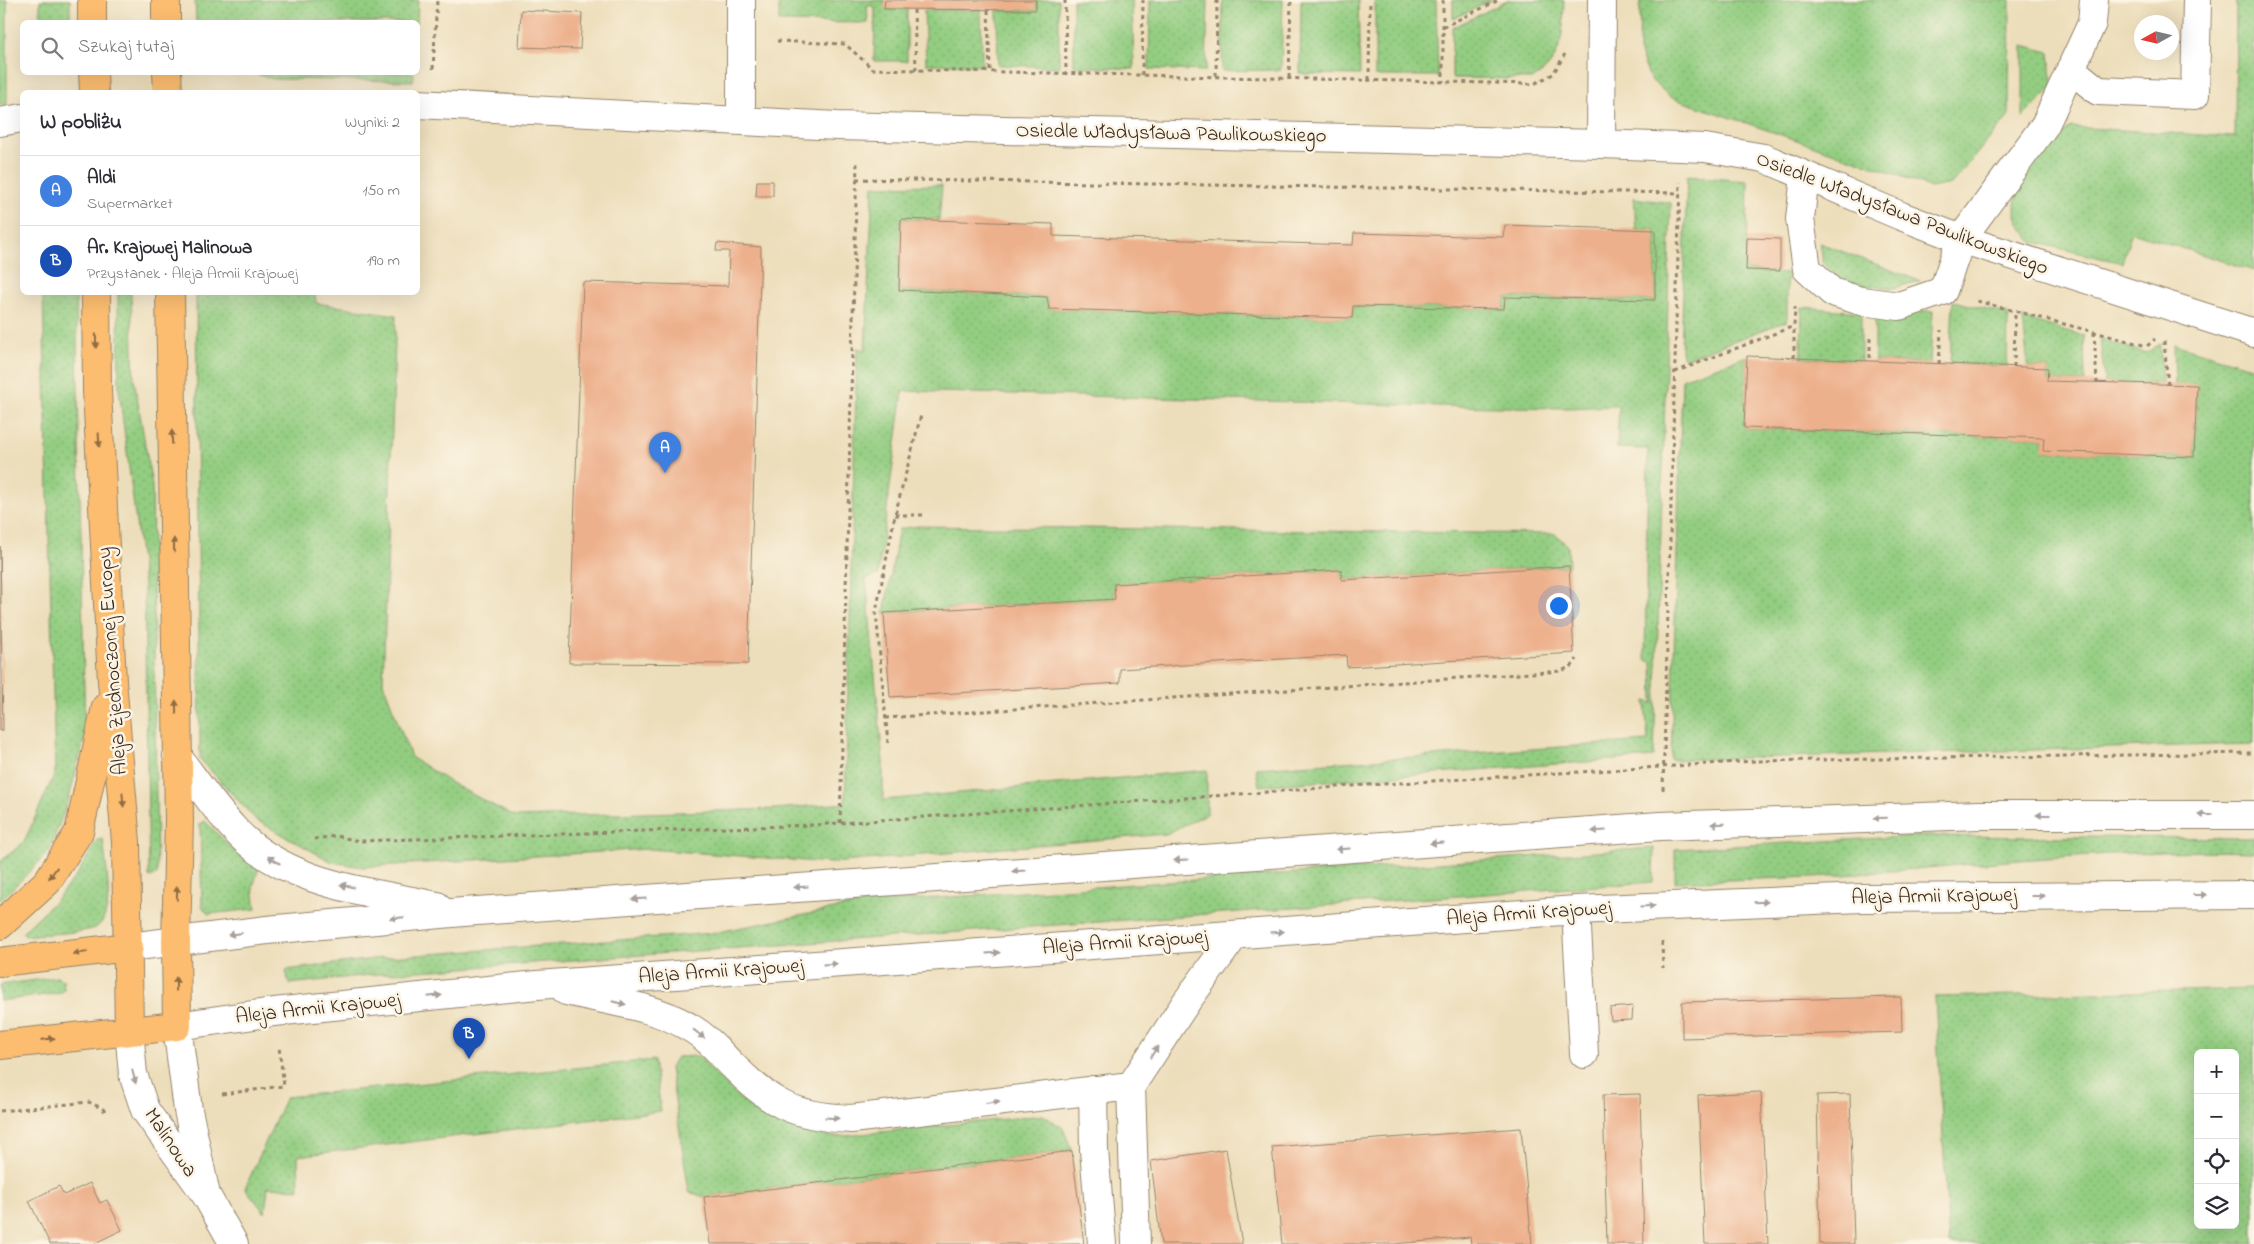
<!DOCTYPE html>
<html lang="pl">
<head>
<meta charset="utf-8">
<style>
	:root { --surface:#fff; --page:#f2f2f3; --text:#2b2b33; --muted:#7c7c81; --line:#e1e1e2; --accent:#db2777 }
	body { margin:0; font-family:"Indie Flower",sans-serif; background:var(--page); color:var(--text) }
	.controls { position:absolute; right:15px; bottom:15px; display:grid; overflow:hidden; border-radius:8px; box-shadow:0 5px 20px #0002 }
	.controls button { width:45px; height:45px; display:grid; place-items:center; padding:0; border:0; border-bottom:1px solid var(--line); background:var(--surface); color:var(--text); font:25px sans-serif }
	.compass { position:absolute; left:2134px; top:15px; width:45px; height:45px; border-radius:50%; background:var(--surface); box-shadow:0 5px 20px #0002; rotate:262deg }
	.you { position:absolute; left:1558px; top:605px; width:18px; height:18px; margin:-12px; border:4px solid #fff; border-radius:50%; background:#1a73e8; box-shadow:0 0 0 8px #1a73e833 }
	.badge { display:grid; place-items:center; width:32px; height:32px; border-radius:50%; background:var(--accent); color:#fff; font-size:16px; font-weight:700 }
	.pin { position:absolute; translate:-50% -41px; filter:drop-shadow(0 1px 2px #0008) }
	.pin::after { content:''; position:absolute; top:26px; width:18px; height:15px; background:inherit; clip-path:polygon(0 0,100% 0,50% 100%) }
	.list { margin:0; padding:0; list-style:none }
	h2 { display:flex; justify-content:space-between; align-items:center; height:65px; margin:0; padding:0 20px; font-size:21px }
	h2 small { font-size:16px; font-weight:400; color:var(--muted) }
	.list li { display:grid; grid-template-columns:32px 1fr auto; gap:15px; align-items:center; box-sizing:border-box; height:70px; padding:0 20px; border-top:1px solid var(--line) }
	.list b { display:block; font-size:19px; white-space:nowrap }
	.list p { margin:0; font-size:16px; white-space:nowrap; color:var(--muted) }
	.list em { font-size:16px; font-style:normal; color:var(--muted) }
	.icon { flex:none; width:28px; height:28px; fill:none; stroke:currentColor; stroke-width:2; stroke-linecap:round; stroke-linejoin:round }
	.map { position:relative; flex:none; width:2254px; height:1244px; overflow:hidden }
	.search { position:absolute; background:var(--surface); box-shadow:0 5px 20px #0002; left:20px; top:20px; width:400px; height:55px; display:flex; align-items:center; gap:12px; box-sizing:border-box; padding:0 18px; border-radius:8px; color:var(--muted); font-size:19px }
	.panel { position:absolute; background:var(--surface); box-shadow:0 5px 20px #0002; left:20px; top:90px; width:400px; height:205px; border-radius:8px }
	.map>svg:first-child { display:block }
	.grass { fill:url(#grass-dots); stroke:#677c50; fill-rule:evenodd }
	.park { fill:#93cd81; stroke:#677c50 }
	.building { fill:#edb08c }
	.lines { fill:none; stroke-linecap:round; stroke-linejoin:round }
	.minor-casing { stroke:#94846c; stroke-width:30 }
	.major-casing { stroke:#94846c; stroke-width:30 }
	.path { stroke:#94846c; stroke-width:3; stroke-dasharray:4 4; stroke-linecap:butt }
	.minor { stroke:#fff; stroke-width:28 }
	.major { stroke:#fcbd6f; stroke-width:28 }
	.oneway { fill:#926c42 }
	.oneway2 { fill:#a79f9a }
	.labels { text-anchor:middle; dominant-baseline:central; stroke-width:5; stroke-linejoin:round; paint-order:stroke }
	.street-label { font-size:21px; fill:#3b2a1e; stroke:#fcf5e5 }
</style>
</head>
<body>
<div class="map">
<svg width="2254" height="1244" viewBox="0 0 2254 1244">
	<defs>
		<pattern id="grass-dots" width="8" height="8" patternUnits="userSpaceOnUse" patternTransform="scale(1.25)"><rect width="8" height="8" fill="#93cd81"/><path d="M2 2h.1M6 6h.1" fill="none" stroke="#80b06f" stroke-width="1.8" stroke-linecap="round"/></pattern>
	</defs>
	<rect width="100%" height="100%" fill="#fcf5e5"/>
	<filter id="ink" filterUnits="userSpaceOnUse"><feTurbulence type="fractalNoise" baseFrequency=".02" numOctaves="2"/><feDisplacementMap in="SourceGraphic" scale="10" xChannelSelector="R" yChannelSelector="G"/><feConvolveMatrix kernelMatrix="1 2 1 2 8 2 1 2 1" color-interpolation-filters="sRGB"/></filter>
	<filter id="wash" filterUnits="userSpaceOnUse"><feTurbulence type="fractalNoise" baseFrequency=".0096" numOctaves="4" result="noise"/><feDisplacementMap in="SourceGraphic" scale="20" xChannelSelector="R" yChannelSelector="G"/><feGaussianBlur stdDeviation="1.12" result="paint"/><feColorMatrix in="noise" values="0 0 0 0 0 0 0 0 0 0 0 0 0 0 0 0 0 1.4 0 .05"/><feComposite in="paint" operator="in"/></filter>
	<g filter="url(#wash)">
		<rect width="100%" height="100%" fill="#eddebb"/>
		<path class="grass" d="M 40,0 L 70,0 L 70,22 L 40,22 Z
			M 195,0 L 418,0 L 417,22 L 196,22 Z
			M 779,0 L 885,0 L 885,9 L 907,9 L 907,61 L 874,61 L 875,7 L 867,5 L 868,23 L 779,22 Z
			M 1036,0 L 1059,0 L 1059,67 L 998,65 L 997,10 L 1036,10 Z
			M 1073,0 L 1132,0 L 1134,69 L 1074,66 Z
			M 1150,0 L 1208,0 L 1206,71 L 1149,69 Z
			M 1223,0 L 1283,0 L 1281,70 L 1222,71 Z
			M 1301,0 L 1358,0 L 1360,75 L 1300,74 Z
			M 1375,0 L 1436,0 L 1438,76 L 1375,76 Z
			M 1453,0 L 1492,0 L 1453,19 Z
			M 1509,0 L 1564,0 C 1563,31 1564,62 1532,79 L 1452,78 L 1452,28 Z
			M 1640,0 L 2010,0 L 2009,116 L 1951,184 L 1931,188 L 1885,170 L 1672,98 L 1650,79 L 1639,51 Z
			M 2236,0 L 2254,0 L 2254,271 L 2132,232 L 2122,263 L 2033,242 C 2028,236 2023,230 2019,223 C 2001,188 2049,148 2071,127 L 2235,137 Z
			M 924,10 L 981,10 L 982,65 L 926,64 Z
			M 2023,45 L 2049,52 L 2053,87 L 2023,117 Z
			M 252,73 L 414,73 L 413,81 L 274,79 Z
			M 1687,176 L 1748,181 L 1746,270 L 1787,273 L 1787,321 L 1685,359 L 1681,352 Z
			M 942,185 L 939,220 L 901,219 L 899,290 L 1047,297 L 1049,309 L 1352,318 L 1353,306 L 1504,309 L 1505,297 L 1655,300 L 1655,230 L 1636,230 L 1634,198 L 1671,203 L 1654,757 L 1259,786 L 1256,768 L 1648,741 L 1645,701 L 1653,703 L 1652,662 L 1645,660 L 1648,449 L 1617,448 L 1619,406 L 1567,408 L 1438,406 L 903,391 L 878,575 L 866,578 L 883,762 L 883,800 L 1207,770 L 1207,814 L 1166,834 L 831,863 L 648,849 L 362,867 L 332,862 L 256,820 L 200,759 L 196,293 L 315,293 L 316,303 L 396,315 L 383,683 L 411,757 L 451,783 L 515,817 L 775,809 L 845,803 L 857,348 L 865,350 L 873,186 Z
			M 1820,243 L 1920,281 L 1894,288 L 1856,285 L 1838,278 L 1823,264 Z
			M 43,293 L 76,293 L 85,737 L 69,798 L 49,852 L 0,901 L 0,862 L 24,842 L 55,773 Z
			M 118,293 L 131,293 L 134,379 L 152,485 L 157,875 L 149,877 L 144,585 L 119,390 Z
			M 1953,301 L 2008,314 L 2007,366 L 1950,364 Z
			M 1802,307 L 1861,312 L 1861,361 L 1801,358 Z
			M 1875,309 L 1933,311 L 1930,363 L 1875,361 Z
			M 2023,318 L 2084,336 L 2085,382 L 2047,381 L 2048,368 L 2028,367 Z
			M 2100,339 L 2146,353 L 2160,344 L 2162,384 L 2105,383 Z
			M 2174,344 L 2254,368 L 2254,744 L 1671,760 L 1682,379 L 1747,356 L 1744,428 L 2044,438 L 2044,451 L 2194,457 L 2197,386 L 2175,385 Z
			M 918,526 L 1556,534 L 1568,547 L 1569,566 L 1342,580 L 1341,570 L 1114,584 L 1115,599 L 884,613 L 899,529 Z
			M 205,821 L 238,854 L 259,868 L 253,887 L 256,909 L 208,914 L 202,906 L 200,824 Z
			M 1919,836 L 2254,838 L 2254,852 C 2122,848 1989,863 1857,874 C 1797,879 1736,879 1675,882 L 1675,849 Z
			M 103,839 C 105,861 117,917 95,928 C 84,933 40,934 25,936 L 23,932 L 56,900 L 78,873 L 97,840 Z
			M 1654,848 L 1653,882 L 379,974 L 289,984 L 286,970 L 389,957 L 713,933 L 864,903 Z
			M 57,977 L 63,980 L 64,990 L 61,993 L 0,1001 L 0,985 Z
			M 2254,989 L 2254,1244 L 1949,1244 L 1935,997 ZM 2198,1053 L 2235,1053 L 2235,1225 L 2198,1225 Z
			M 698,1056 L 739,1098 L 785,1125 L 833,1137 L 1043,1115 L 1063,1128 L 1072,1151 L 704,1197 L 689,1192 L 670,1068 L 677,1057 Z
			M 654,1060 L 661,1111 L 298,1156 L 299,1189 L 268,1187 L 265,1213 L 245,1188 L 286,1097 Z"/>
		<path class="park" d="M 0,0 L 7,0 L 7,104 L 0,105 Z"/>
		<g id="blocks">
			<path class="building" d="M 885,0 L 1036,0 L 1036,10 L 884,9 Z
				M 521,10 L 582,13 L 580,49 L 519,47 Z
				M 757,181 L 773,181 L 773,196 L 756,196 Z
				M 901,219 L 1053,224 L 1053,236 L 1353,245 L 1354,233 L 1503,237 L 1505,225 L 1655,230 L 1655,300 L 1505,297 L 1504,309 L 1353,306 L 1352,318 L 1049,309 L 1047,297 L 899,290 Z
				M 1747,238 L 1780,239 L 1780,271 L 1746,270 Z
				M 717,243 L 761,247 L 748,664 L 569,663 L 583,282 L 728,286 L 729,251 L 716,251 Z
				M 1747,356 L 2048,368 L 2047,381 L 2197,385 L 2194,457 L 2043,451 L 2044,438 L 1744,428 Z
				M 0,546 L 3,731 L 0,731 Z
				M 1569,566 L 1574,653 L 1347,667 L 1346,655 L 1120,669 L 1120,683 L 890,697 L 884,613 L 1115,599 L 1114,584 L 1341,570 L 1342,580 Z
				M 1901,997 L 1902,1032 L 1682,1038 L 1682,1002 Z
				M 1633,1006 L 1632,1020 L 1611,1021 L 1610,1008 Z
				M 1761,1092 L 1768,1244 L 1705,1244 L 1698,1095 Z
				M 1640,1094 L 1644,1244 L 1607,1244 L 1603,1095 Z
				M 1850,1094 L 1854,1244 L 1820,1244 L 1817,1095 Z
				M 1521,1128 L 1532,1244 L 1471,1244 L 1470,1237 L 1394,1244 L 1282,1244 L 1272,1147 Z
				M 1226,1149 L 1242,1244 L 1161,1244 L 1151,1161 Z
				M 1072,1151 L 1084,1244 L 710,1244 L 704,1197 Z
				M 90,1183 L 100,1203 L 107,1200 L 122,1230 L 93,1244 L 50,1244 L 29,1201 L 59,1186 L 64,1195 Z"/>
		</g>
	</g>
	<g filter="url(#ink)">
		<use href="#blocks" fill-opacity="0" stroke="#94846c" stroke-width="1"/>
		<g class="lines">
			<defs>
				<path id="minor" d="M 2071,69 L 2098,91 L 2195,95 L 2197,0
					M 418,104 L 837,126 L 1601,144 L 1705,148 L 1764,158 L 1901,216 L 1961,239 L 2254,333
					M 741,121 L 741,0
					M 0,122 L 22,118
					M 1601,144 L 1602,0
					M 1805,176 L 1800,219 L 1807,269 L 1832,292 L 1861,301 L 1899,306 L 1943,291 L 1961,239 L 2045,125 L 2092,23 L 2094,0
					M 177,756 C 196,781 214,808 236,831 C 287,885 368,891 437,906
					M 1576,910 L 1584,1054
					M 129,947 L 267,930 L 463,912 L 1660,826 L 1979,815 L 2254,815
					M 566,991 C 607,1001 652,1005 689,1027 C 705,1036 717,1049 729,1062 C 771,1104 791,1116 851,1119 L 1131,1086 L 1187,1001 L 1235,935
					M 129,1030 L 133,1074 L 145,1110 L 206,1195 L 234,1244
					M 1131,1086 L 1136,1244
					M 1093,1090 L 1094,1150 L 1102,1244
					M 206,1195 L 188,1110 L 177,1026 L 274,1012 L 537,985 L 1576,910 L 1863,898 L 2254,895"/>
				<path id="major" d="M 92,0 L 92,22
					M 166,0 L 166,22
					M 93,72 L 94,92
					M 167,72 L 168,92
					M 96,292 L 97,391 L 112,681 L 126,842 L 129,1030
					M 0,925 L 47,882 L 79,832 L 106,707
					M 0,962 L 129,947
					M 0,1045 L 177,1026 L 176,942 L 179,820 L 170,292"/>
			</defs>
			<use href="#minor" class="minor-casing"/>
			<use href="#major" class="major-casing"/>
			<path class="path" d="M 1065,0 L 1066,73
				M 1443,0 L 1443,82
				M 914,10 L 916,70
				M 988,10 L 990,71
				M 1443,27 L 1499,0
				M 777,41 L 845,44 L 873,69 L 1534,84 L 1553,74 L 1565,54
				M 433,69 L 437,0
				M 1142,75 L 1143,0
				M 1216,76 L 1217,0
				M 1289,78 L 1291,0
				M 1369,80 L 1370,0
				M 856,179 L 1680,193
				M 1977,301 L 2147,346 L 2155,339
				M 2094,332 L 2097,383
				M 1870,338 L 1870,361
				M 2164,341 L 2168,385
				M 1794,358 L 1794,326
				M 1939,364 L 1941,330
				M 2014,367 L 2015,311
				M 1675,372 L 1794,326 L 1795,307
				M 895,515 L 923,515
				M 885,718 L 1561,671 L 1572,666 L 1577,659
				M 888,743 L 876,612 L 895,515 L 921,415
				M 1663,790 L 1680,182
				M 840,823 L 857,162
				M 314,839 L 336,836 L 359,841 L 813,825 L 1351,786 L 1755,761 L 2254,753
				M 1662,942 L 1663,968
				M 222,1094 L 284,1086 L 279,1047
				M 0,1111 L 89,1102 L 103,1109 L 107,1114"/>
			<use href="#minor" class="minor"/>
			<use href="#major" class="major"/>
		</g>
		<defs><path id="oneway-solid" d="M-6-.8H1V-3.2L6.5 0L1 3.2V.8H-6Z" transform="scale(1.25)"/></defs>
		<g class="oneway">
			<use href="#oneway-solid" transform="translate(96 341) rotate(89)"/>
			<use href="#oneway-solid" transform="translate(172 437) rotate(-91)"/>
			<use href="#oneway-solid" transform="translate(99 440) rotate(87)"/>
			<use href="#oneway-solid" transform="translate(174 545) rotate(-91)"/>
			<use href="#oneway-solid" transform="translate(176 707) rotate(-91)"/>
			<use href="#oneway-solid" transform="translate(123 800) rotate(85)"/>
			<use href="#oneway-solid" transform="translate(53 873) rotate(126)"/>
			<use href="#oneway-solid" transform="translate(177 893) rotate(-89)"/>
			<use href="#oneway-solid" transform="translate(80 953) rotate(173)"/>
			<use href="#oneway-solid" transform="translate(176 984) rotate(-91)"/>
			<use href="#oneway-solid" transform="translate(48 1039) rotate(-7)"/>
		</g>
		<g class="oneway2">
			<use href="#oneway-solid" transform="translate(2043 815) rotate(-180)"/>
			<use href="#oneway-solid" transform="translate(2205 815) rotate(-180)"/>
			<use href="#oneway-solid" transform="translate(1880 818) rotate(178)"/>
			<use href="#oneway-solid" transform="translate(1718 824) rotate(178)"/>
			<use href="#oneway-solid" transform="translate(1599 831) rotate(176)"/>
			<use href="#oneway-solid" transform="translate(1437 843) rotate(176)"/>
			<use href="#oneway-solid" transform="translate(1343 849) rotate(176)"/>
			<use href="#oneway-solid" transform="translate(274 860) rotate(-149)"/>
			<use href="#oneway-solid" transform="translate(1181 860) rotate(176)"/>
			<use href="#oneway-solid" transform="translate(1019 871) rotate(176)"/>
			<use href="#oneway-solid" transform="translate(347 886) rotate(-168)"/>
			<use href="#oneway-solid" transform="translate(801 887) rotate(176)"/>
			<use href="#oneway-solid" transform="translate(2200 895)"/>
			<use href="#oneway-solid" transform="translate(2038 896)"/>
			<use href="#oneway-solid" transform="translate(639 899) rotate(176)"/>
			<use href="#oneway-solid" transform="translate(1761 902) rotate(-2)"/>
			<use href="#oneway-solid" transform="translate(1648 906) rotate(-3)"/>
			<use href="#oneway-solid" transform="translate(397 918) rotate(175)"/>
			<use href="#oneway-solid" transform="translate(1277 932) rotate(-4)"/>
			<use href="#oneway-solid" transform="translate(235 934) rotate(173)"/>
			<use href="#oneway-solid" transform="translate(993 953) rotate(-4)"/>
			<use href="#oneway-solid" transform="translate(830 964) rotate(-4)"/>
			<use href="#oneway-solid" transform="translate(435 996) rotate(-6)"/>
			<use href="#oneway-solid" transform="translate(619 1003) rotate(13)"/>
			<use href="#oneway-solid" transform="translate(699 1034) rotate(38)"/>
			<use href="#oneway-solid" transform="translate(1154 1052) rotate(-57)"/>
			<use href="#oneway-solid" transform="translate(134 1077) rotate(75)"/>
			<use href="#oneway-solid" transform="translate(993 1102) rotate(-7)"/>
			<use href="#oneway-solid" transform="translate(832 1118) rotate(4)"/>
		</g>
	</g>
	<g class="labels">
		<g class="street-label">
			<text transform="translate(1171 134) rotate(1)">Osiedle Władysława Pawlikowskiego</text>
			<text transform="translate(1902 214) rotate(21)">Osiedle Władysława Pawlikowskiego</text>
			<text transform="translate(113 661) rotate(-94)">Aleja Zjednoczonej Europy</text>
			<text transform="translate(1934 897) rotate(-1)">Aleja Armii Krajowej</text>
			<text transform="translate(1529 914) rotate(-4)">Aleja Armii Krajowej</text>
			<text transform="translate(1125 943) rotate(-4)">Aleja Armii Krajowej</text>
			<text transform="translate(721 972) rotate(-4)">Aleja Armii Krajowej</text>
			<text transform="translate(318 1009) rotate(-6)">Aleja Armii Krajowej</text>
			<text transform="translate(170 1143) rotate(56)">Malinowa</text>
		</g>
	</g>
</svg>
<div class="controls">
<button>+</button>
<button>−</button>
<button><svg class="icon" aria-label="locate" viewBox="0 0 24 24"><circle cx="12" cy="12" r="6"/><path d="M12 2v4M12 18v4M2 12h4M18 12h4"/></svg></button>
<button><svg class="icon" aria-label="layers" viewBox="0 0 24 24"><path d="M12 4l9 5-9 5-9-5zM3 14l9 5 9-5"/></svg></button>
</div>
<svg class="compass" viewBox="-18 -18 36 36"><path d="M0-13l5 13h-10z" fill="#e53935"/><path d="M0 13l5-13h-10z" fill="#7c7c81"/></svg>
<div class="you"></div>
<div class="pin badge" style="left:665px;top:473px;background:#3f7fe0">A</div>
<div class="pin badge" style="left:469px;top:1059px;background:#1a4fb4">B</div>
<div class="search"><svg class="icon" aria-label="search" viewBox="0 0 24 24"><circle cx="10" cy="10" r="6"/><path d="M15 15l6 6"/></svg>Szukaj tutaj</div>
<section class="panel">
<h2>W pobliżu<small>Wyniki: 2</small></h2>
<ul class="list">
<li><span class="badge" style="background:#3f7fe0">A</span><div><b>Aldi</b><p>Supermarket</p></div><em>150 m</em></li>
<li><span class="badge" style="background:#1a4fb4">B</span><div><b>Ar. Krajowej Malinowa</b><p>Przystanek · Aleja Armii Krajowej</p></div><em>190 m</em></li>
</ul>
</section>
</div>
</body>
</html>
